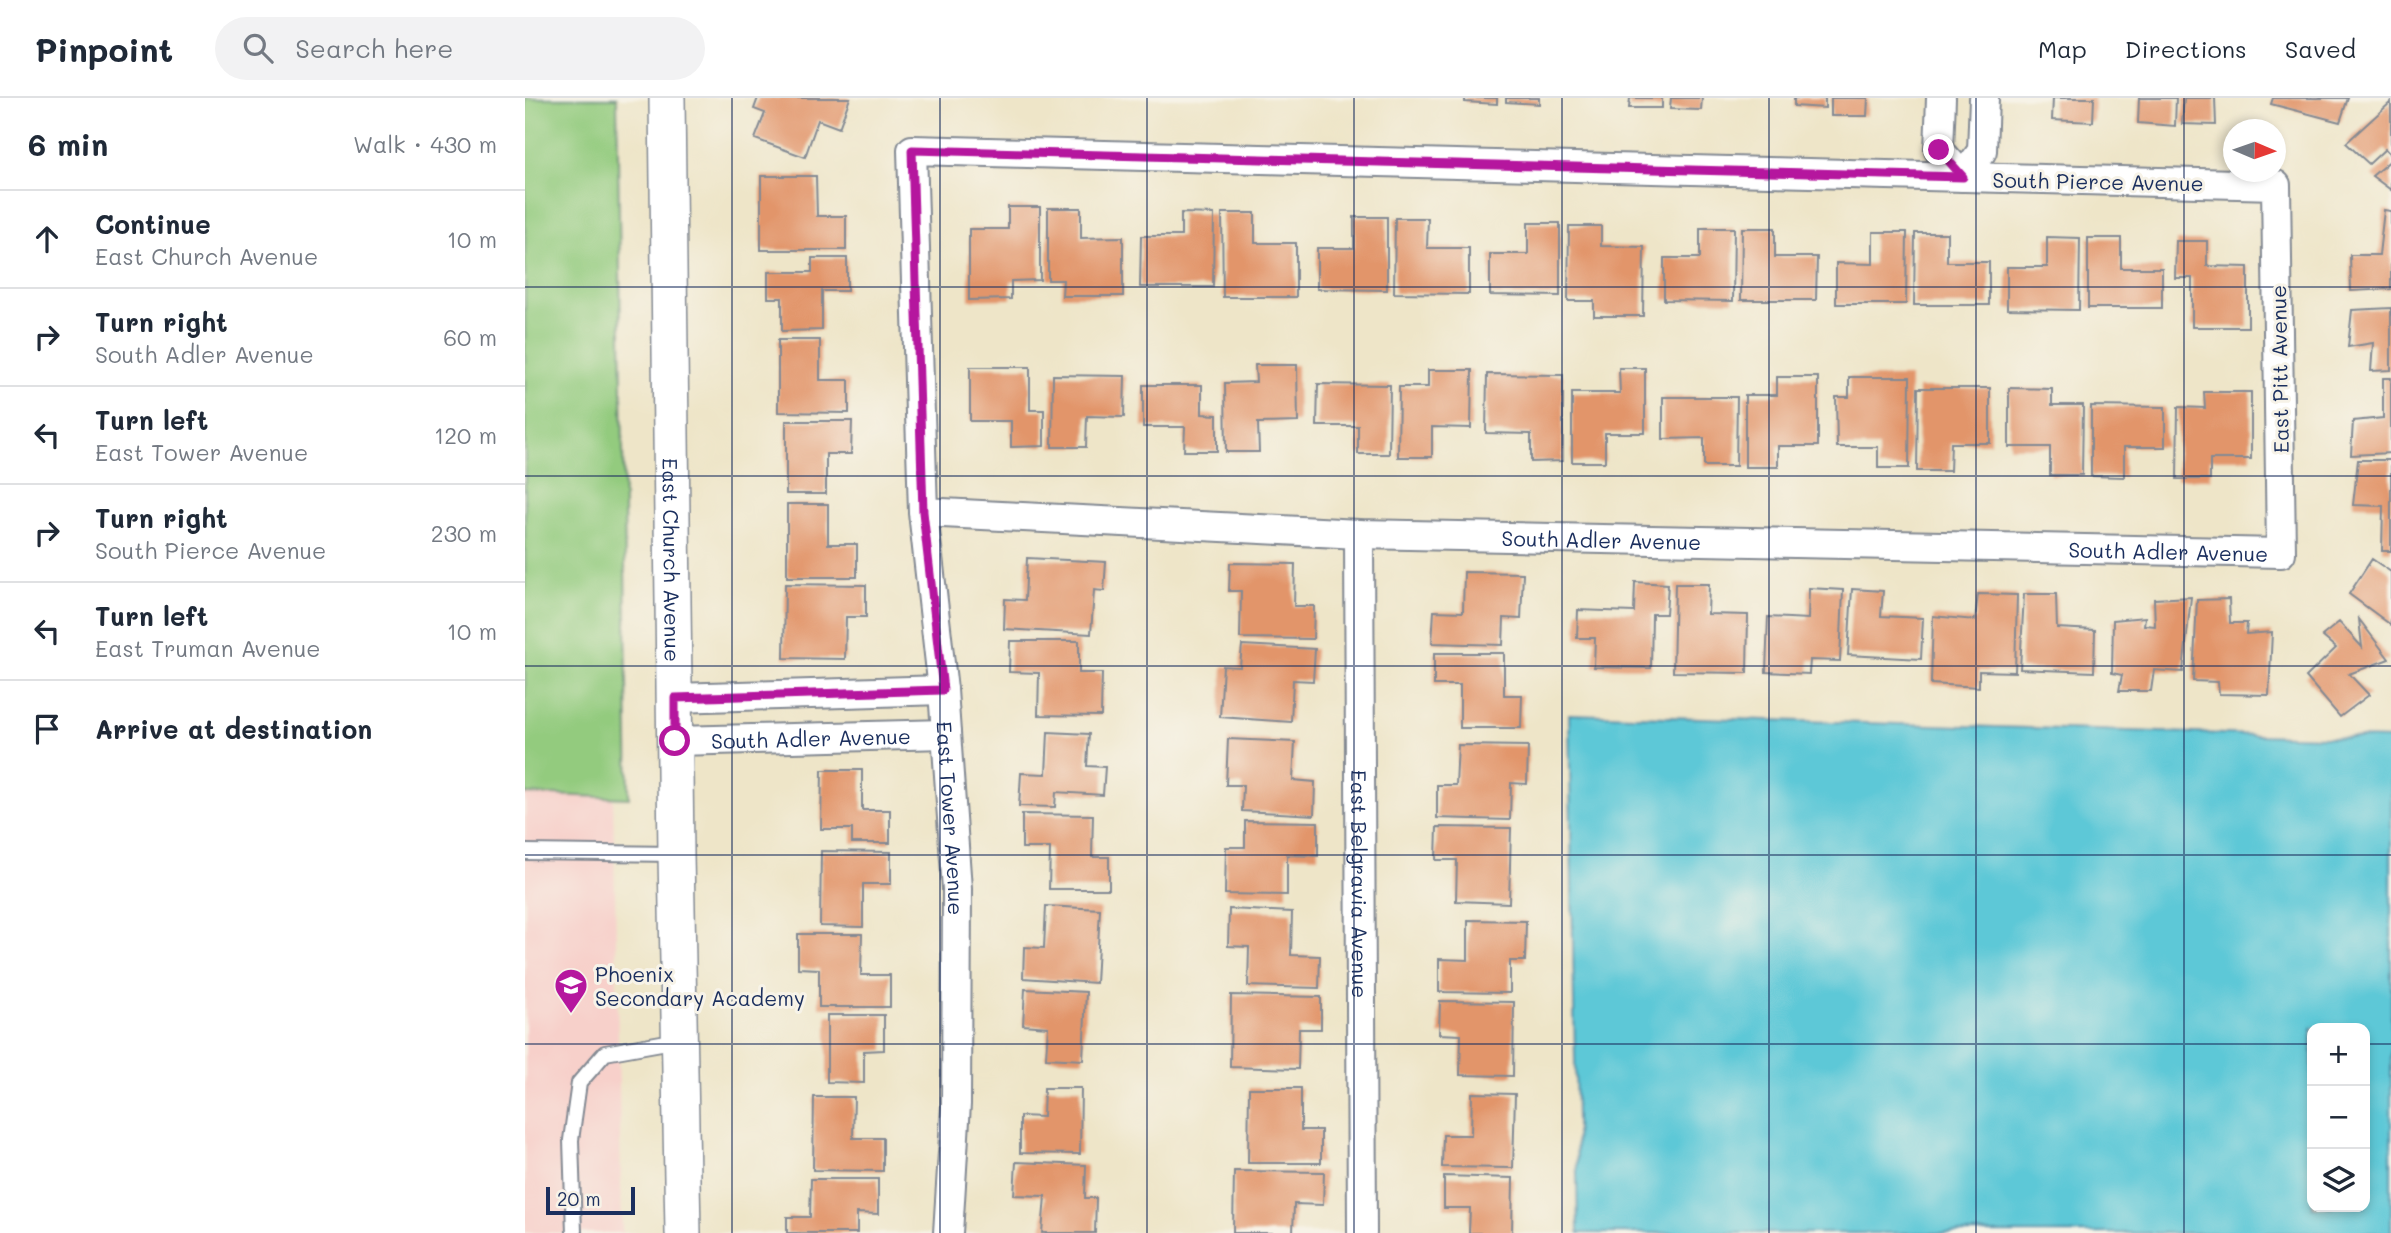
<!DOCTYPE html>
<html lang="en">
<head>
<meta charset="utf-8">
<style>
	:root { --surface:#fff; --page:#f2f2f3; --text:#1f2937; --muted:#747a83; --line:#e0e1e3 }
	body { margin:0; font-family:Mali,sans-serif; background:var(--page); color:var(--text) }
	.controls { position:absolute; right:21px; bottom:21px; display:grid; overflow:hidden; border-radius:14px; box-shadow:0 4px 10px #0003 }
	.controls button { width:63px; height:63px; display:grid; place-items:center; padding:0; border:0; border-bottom:2px solid var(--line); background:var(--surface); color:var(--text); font:35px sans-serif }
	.compass { position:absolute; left:1698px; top:21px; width:63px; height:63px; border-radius:50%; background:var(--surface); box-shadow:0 4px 10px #0003; rotate:92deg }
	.scale { position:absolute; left:21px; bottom:18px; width:89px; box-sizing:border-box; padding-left:7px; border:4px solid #1b2f5e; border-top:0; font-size:19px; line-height:24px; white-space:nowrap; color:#1b2f5e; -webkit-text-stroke:5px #f7f3e8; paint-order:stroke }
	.stop { position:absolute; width:21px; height:21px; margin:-16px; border:5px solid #b5179e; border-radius:50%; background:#fff }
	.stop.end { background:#b5179e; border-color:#fff; box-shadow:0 2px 7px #0008 }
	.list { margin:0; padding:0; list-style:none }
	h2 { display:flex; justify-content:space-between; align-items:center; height:91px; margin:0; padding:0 28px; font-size:30px }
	h2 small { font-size:23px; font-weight:400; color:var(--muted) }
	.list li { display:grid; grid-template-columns:46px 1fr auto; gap:21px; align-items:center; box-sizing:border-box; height:98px; padding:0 28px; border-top:2px solid var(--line) }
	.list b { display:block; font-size:26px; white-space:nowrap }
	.list p { margin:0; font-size:23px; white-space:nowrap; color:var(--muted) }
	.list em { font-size:23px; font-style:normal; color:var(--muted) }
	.icon { flex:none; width:38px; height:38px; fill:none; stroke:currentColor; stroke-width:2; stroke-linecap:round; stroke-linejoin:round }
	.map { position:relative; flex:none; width:1866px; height:1135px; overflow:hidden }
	header { display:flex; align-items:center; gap:42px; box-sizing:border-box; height:98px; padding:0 35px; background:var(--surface); border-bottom:2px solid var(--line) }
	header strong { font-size:33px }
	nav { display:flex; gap:38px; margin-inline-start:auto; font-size:24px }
	.search { width:490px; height:63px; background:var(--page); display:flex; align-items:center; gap:18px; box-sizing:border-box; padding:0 24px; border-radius:38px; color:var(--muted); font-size:26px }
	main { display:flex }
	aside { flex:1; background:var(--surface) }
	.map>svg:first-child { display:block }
	.built { fill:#f7d0ca }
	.green { fill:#93cb7e; stroke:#577d6e; stroke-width:2 }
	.water { fill:#5dc8d7; stroke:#3c7c9a; stroke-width:2; fill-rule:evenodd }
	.building { fill:#e2956b }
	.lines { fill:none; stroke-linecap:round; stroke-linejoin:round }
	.service-casing { stroke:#848a93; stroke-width:18 }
	.minor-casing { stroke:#848a93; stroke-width:32 }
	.tertiary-casing { stroke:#848a93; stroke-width:38 }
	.service { stroke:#fff; stroke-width:14 }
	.minor { stroke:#fff; stroke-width:28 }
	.tertiary { stroke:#fff; stroke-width:35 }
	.route { stroke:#b5179e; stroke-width:9 }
	.grid { fill:none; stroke:#1b2f5e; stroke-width:2; stroke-opacity:0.55 }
	.labels { text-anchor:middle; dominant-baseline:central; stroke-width:6; stroke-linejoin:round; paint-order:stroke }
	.street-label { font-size:21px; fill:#1b2f5e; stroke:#f7f3e8 }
	.poi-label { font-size:21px; fill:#1b2f5e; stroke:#f7f3e8; text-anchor:start }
</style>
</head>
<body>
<header>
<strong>Pinpoint</strong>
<div class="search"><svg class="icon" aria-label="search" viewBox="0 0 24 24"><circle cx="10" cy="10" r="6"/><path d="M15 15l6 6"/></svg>Search here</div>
<nav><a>Map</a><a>Directions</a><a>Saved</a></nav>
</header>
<main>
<aside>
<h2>6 min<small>Walk · 430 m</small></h2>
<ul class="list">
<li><svg class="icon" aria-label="ahead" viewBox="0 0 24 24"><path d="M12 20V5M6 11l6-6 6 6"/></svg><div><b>Continue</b><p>East Church Avenue</p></div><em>10 m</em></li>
<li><svg class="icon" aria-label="right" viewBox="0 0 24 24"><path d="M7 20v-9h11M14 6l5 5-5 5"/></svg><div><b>Turn right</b><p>South Adler Avenue</p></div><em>60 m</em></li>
<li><svg class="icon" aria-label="left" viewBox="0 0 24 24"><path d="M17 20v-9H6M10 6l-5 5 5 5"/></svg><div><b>Turn left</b><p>East Tower Avenue</p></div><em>120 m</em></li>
<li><svg class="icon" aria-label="right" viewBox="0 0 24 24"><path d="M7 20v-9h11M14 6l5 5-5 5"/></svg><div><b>Turn right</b><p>South Pierce Avenue</p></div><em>230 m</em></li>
<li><svg class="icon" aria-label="left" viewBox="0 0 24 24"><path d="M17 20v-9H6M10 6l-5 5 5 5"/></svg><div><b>Turn left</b><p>East Truman Avenue</p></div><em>10 m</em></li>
<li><svg class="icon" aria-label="arrive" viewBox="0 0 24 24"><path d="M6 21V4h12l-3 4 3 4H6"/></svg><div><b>Arrive at destination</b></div></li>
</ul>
</aside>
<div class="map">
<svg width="1866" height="1135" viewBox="0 0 1866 1135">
	<rect width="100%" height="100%" fill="#f7f3e8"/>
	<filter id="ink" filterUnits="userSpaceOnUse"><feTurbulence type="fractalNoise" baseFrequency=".0143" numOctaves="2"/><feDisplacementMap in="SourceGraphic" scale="14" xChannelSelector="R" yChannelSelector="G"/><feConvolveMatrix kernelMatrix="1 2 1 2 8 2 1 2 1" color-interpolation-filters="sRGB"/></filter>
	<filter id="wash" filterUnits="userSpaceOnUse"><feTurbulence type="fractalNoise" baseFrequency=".00686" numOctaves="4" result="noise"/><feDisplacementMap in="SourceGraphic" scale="28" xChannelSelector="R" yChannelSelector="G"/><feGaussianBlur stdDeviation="1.57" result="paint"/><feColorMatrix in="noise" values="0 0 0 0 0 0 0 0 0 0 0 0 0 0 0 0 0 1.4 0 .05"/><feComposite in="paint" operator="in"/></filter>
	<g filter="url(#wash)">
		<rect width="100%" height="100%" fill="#eee5c8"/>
		<path class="built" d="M 0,696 L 88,699 L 97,1135 L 0,1135 Z"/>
		<path class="green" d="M 0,0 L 92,0 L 104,700 L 0,696 Z"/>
		<path class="water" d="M 1044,616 L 1866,641 L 1866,1135 L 1053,1135 ZM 1787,930 L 1840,930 L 1840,1109 L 1787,1109 Z"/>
		<g id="blocks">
			<path class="building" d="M 233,0 L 325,0 L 314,30 L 293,22 L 280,59 L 230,41 L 240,15 L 229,11 Z
				M 940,0 L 972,0 L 972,6 L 940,4 Z
				M 981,0 L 1014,0 L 1014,6 L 981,4 Z
				M 1105,0 L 1137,0 L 1137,10 L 1104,10 Z
				M 1146,0 L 1177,0 L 1176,12 L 1145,11 Z
				M 1269,0 L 1300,0 L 1300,10 L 1269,8 Z
				M 1306,0 L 1343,0 L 1342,18 L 1306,18 Z
				M 1528,0 L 1569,0 L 1568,24 L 1527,22 Z
				M 1614,0 L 1651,0 L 1650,28 L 1613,25 Z
				M 1659,0 L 1690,0 L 1691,27 L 1657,26 Z
				M 1748,0 L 1823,0 L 1815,24 L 1746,6 Z
				M 1866,4 L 1866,57 L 1860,51 L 1844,66 L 1821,45 Z
				M 1866,62 L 1866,92 L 1847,78 Z
				M 236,78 L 291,78 L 292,118 L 321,118 L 321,152 L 236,152 Z
				M 483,109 L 515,109 L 515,182 L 486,183 L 486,201 L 444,202 L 444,131 L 483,131 Z
				M 523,110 L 556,110 L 556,140 L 598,139 L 598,198 L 537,198 L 538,182 L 523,182 Z
				M 1859,112 L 1866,113 L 1866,191 L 1826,193 L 1825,157 L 1854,157 Z
				M 656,115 L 689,116 L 688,189 L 615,189 L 616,138 L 656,138 Z
				M 697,115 L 730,115 L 730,145 L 771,145 L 771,199 L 698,199 Z
				M 829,119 L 862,119 L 862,192 L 792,191 L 792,150 L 829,150 Z
				M 870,120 L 903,120 L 902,150 L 944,150 L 944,196 L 869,195 Z
				M 1003,125 L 1035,125 L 1035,198 L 965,197 L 965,156 L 1003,156 Z
				M 1044,128 L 1076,128 L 1076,148 L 1119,149 L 1118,218 L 1069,218 L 1069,203 L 1043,203 Z
				M 1175,130 L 1209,130 L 1208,203 L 1139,202 L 1139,160 L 1175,160 Z
				M 1217,130 L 1250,130 L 1250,159 L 1292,159 L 1291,202 L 1216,202 Z
				M 1348,134 L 1382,134 L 1381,206 L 1311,206 L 1311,165 L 1348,166 Z
				M 1390,135 L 1422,135 L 1422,164 L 1464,164 L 1464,207 L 1389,207 Z
				M 1522,139 L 1555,140 L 1554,212 L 1482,211 L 1482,169 L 1522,169 Z
				M 1563,140 L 1596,140 L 1596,170 L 1637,170 L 1637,210 L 1563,210 Z
				M 1651,143 L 1682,143 L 1682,168 L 1723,169 L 1723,229 L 1667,229 L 1667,180 L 1650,180 Z
				M 287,160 L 322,160 L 322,193 L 297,193 L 297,232 L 257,233 L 257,200 L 243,200 L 243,174 L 287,174 Z
				M 1866,210 L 1866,272 L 1846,273 L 1848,245 L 1823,249 L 1827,212 Z
				M 253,242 L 295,242 L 295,282 L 324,282 L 324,315 L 253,314 Z
				M 730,267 L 772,267 L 773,324 L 733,325 L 734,354 L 701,354 L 700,285 L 731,284 Z
				M 445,269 L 505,269 L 505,312 L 519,312 L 519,348 L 486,349 L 486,323 L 445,323 Z
				M 1094,270 L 1120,270 L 1120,335 L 1080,335 L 1080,364 L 1047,364 L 1047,295 L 1095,295 Z
				M 903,272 L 947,272 L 946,330 L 907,329 L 907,359 L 873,359 L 874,289 L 903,289 Z
				M 962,276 L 1038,277 L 1038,363 L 1006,364 L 1006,336 L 961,335 Z
				M 528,277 L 600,278 L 599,319 L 562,318 L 561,349 L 527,349 Z
				M 1252,279 L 1293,279 L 1293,348 L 1253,348 L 1253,369 L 1220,369 L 1220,297 L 1252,297 Z
				M 1324,279 L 1385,279 L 1384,370 L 1353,370 L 1353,349 L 1312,349 L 1311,299 L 1324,299 Z
				M 1858,280 L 1866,280 L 1866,355 L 1826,357 L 1828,323 L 1858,320 Z
				M 793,286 L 865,287 L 864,356 L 833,356 L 833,328 L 792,328 Z
				M 618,287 L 677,287 L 677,316 L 692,317 L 692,353 L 659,353 L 660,329 L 618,329 Z
				M 1393,290 L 1465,290 L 1465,345 L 1426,345 L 1425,373 L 1392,373 Z
				M 1484,290 L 1527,291 L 1527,307 L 1558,307 L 1557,377 L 1525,377 L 1525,349 L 1484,349 Z
				M 1679,294 L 1726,294 L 1726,361 L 1685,361 L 1685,381 L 1652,381 L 1653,309 L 1680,310 Z
				M 1138,299 L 1212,299 L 1211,368 L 1179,368 L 1179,340 L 1138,341 Z
				M 1566,308 L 1640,309 L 1640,349 L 1599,349 L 1599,379 L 1566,378 Z
				M 261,323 L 327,323 L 326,356 L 301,356 L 301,396 L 261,396 Z
				M 1833,362 L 1866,362 L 1866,453 L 1857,453 L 1858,408 L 1828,407 Z
				M 262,406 L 303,406 L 303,446 L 332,446 L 332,479 L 262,479 Z
				M 502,460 L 581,464 L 579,493 L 569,492 L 566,536 L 479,531 L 480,501 L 500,502 Z
				M 1847,461 L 1866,474 L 1866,527 L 1824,496 Z
				M 705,465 L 770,466 L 769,508 L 789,508 L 788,541 L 715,540 L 716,493 L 704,493 Z
				M 939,474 L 998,475 L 996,521 L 979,520 L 978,547 L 907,545 L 909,513 L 938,514 Z
				M 1110,484 L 1143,486 L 1141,516 L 1127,516 L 1126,570 L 1069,569 L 1070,540 L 1052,540 L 1053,512 L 1109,514 Z
				M 260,486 L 341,487 L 341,519 L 321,519 L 320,561 L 259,560 Z
				M 1150,486 L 1184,486 L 1183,516 L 1223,517 L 1222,575 L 1148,574 Z
				M 1284,490 L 1318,492 L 1315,563 L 1285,562 L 1284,576 L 1241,574 L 1243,519 L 1283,521 Z
				M 1327,491 L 1358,493 L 1356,518 L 1398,520 L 1396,561 L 1323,557 Z
				M 1453,496 L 1492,497 L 1490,574 L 1454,573 L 1454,589 L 1406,586 L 1408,518 L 1450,522 Z
				M 1499,496 L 1531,496 L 1532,530 L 1570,532 L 1569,574 L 1495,571 Z
				M 1666,499 L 1658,574 L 1629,572 L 1626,593 L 1594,593 L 1597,577 L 1587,575 L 1588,522 L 1620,519 L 1619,527 L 1630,528 L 1629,501 Z
				M 1704,501 L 1705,525 L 1722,525 L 1721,536 L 1747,534 L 1744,597 L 1694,596 L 1693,584 L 1668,583 L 1672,502 Z
				M 1834,521 L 1864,561 L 1824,576 L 1844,597 L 1815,619 L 1781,579 L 1811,550 L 1797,538 L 1814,524 L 1837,549 Z
				M 485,543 L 554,543 L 554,575 L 577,575 L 576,618 L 513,617 L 514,575 L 484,574 Z
				M 717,547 L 790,551 L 788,583 L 768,582 L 766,624 L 695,619 L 698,568 L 715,569 Z
				M 909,555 L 979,555 L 979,597 L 997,597 L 996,630 L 935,630 L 935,587 L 909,587 Z
				M 523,634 L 564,636 L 562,668 L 580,669 L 578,697 L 531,694 L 530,709 L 494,708 L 496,675 L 521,676 Z
				M 703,641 L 770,644 L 768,682 L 790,684 L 789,717 L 717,713 L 718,687 L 701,687 Z
				M 933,647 L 1003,648 L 1002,686 L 986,685 L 985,722 L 912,720 L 912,687 L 931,687 Z
				M 297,672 L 337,672 L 337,712 L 365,712 L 365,745 L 327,745 L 327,731 L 296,731 Z
				M 497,716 L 568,717 L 567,759 L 584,759 L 584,791 L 524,791 L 525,750 L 497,750 Z
				M 720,723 L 793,724 L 793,758 L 762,757 L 762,797 L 700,796 L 701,749 L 720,749 Z
				M 912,729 L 986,730 L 984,805 L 931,803 L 932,762 L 911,762 Z
				M 296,753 L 366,754 L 366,786 L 338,786 L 338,829 L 295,828 Z
				M 521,808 L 575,811 L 571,885 L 498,880 L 499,849 L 519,850 Z
				M 704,811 L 767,814 L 766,857 L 795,858 L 794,890 L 723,888 L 724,849 L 703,848 Z
				M 943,822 L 1001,823 L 1000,863 L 985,863 L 985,895 L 914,894 L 914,861 L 943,862 Z
				M 273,836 L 337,836 L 336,877 L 365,877 L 365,909 L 294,909 L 294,871 L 273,870 Z
				M 500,891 L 561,894 L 558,962 L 521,960 L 523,929 L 498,927 Z
				M 706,897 L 796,899 L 796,931 L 774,931 L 773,971 L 705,969 Z
				M 915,903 L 989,904 L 988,978 L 935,977 L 936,937 L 914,936 Z
				M 302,917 L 359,917 L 359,952 L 339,953 L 339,985 L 302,984 Z
				M 519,990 L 556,990 L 555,1056 L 495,1055 L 495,1018 L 518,1019 Z
				M 724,990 L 776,990 L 776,1032 L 796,1032 L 796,1065 L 723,1065 Z
				M 947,995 L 990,996 L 988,1070 L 917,1069 L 918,1037 L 946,1037 Z
				M 289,999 L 329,999 L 328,1040 L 358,1040 L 358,1073 L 288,1072 Z
				M 491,1064 L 561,1067 L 560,1100 L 571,1100 L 570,1135 L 517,1135 L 520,1098 L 489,1097 Z
				M 709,1073 L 799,1074 L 798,1107 L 769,1106 L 768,1135 L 708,1135 Z
				M 919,1078 L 988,1080 L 987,1135 L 944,1135 L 945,1110 L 919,1110 Z
				M 286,1081 L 353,1081 L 353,1116 L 332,1115 L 332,1135 L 262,1135 L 262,1119 L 285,1119 Z"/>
		</g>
	</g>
	<g filter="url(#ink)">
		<use href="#blocks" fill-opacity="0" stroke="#848a93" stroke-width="2"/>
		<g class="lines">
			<defs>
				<path id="service" d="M 0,754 L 150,756
					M 49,1135 L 46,1042 L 54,985 L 80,955 L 153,942"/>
				<g id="minor">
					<path d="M 1416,0 L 1414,52 L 1438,79 L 1457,53 L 1459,0"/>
					<path id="s1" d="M 398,414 L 834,436 L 1756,455 L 1751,87 L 387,52 L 398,414 L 418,592 L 432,791 L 431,1006 L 423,1135"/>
					<path id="s2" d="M 834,436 L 837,1135"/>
					<path d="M 150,600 L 418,592"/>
					<path id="s3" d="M 151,643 L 421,636"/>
				</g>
				<g id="tertiary">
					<path id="s4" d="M 142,0 L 151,756 L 158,1135"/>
				</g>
			</defs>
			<use href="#service" class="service-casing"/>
			<use href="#minor" class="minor-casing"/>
			<use href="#tertiary" class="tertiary-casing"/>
			<use href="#service" class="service"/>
			<use href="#minor" class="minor"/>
			<use href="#tertiary" class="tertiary"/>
		</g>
	</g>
	<g class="lines" filter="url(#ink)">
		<path class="route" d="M 150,643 L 150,600 L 418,592 L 398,414 L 387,52 L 1438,79 L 1414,52"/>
	</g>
	<path class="grid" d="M 207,0 L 207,1135M 415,0 L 415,1135M 622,0 L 622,1135M 829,0 L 829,1135M 1037,0 L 1037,1135M 1244,0 L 1244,1135M 1451,0 L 1451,1135M 1659,0 L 1659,1135M 0,189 L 1866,189M 0,378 L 1866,378M 0,568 L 1866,568M 0,757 L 1866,757M 0,946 L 1787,946M 1840,946 L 1866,946"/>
	<defs>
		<symbol id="school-pin" viewBox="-11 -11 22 30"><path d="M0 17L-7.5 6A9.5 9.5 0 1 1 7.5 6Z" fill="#b5179e" stroke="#f7f3e8"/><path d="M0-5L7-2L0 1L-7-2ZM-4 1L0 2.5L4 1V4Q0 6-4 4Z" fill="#fff"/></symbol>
	</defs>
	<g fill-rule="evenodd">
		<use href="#school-pin" x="27" y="868" width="38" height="52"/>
	</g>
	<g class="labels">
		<g class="street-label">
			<text transform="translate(1573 83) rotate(1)">South Pierce Avenue</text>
			<text transform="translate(1754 271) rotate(-91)">East Pitt Avenue</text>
			<text stroke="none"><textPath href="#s1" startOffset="679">South Adler Avenue</textPath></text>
			<text stroke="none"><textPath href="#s1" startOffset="1246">South Adler Avenue</textPath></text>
			<text stroke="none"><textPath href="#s4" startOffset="462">East Church Avenue</textPath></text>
			<text stroke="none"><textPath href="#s3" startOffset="135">South Adler Avenue</textPath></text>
			<text stroke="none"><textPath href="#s1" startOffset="3761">East Tower Avenue</textPath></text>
			<text stroke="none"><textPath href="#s2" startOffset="350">East Belgravia Avenue</textPath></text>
		</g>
		<g class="poi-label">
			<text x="70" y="875">Phoenix<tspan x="70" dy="24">Secondary Academy</tspan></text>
		</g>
	</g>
</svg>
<div class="controls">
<button>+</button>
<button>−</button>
<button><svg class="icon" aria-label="layers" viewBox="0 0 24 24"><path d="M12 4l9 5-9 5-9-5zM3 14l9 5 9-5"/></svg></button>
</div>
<svg class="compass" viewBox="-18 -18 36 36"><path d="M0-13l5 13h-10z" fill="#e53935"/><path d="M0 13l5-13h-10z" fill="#747a83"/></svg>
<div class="scale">20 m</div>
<div class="stop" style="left:150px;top:643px"></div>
<div class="stop end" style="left:1414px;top:52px"></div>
</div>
</main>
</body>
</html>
